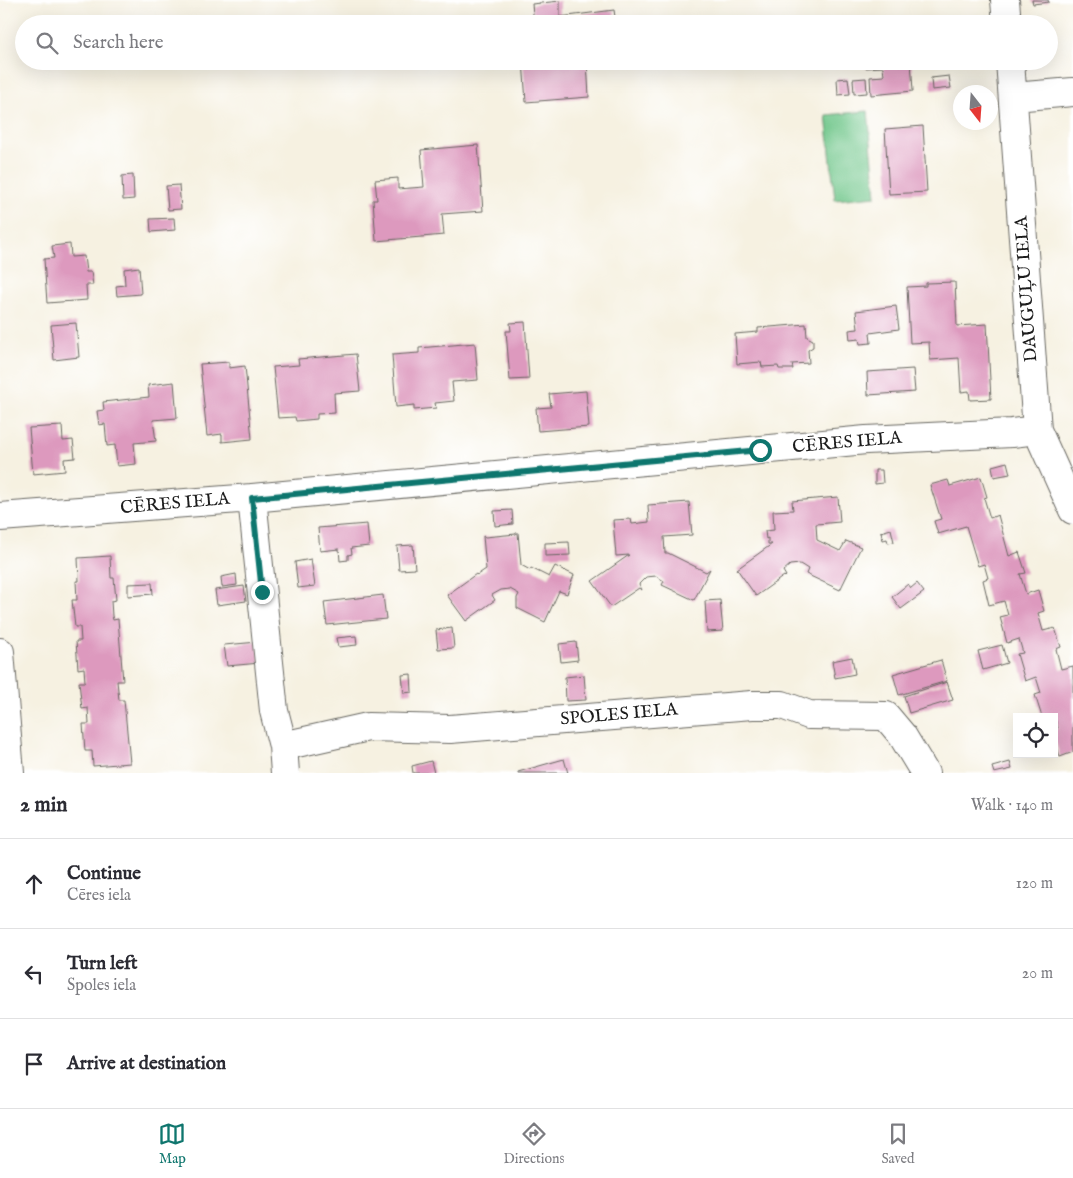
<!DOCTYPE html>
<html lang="en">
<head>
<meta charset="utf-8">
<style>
	:root { --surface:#fff; --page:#f2f2f3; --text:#2b2b33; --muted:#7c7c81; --line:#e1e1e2; --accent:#0f766e }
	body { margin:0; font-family:"IM FELL English",serif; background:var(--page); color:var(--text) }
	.controls { position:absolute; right:15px; bottom:15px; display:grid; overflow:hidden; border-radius:0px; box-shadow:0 5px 20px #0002 }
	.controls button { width:45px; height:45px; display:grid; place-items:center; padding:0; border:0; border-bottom:1px solid var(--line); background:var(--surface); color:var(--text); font:25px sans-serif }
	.compass { position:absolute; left:953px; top:85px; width:45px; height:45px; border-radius:50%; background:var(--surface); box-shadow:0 5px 20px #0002; rotate:163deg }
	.stop { position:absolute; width:15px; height:15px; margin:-11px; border:4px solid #0f766e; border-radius:50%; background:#fff }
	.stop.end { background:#0f766e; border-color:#fff; box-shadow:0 1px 5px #0008 }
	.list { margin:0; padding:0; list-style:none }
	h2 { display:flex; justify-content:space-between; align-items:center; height:65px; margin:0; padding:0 20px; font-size:21px }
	h2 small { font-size:16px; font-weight:400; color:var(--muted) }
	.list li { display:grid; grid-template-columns:32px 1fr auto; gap:15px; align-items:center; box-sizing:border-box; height:90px; padding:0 20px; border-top:1px solid var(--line) }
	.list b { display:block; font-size:19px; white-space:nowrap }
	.list p { margin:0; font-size:16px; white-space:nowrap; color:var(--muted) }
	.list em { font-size:16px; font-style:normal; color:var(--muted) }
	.icon { flex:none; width:28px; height:28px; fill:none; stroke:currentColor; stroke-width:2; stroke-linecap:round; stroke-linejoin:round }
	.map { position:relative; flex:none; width:1073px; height:773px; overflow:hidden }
	.search { position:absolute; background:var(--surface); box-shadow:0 5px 20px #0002; left:15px; right:15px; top:15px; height:55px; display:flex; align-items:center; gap:12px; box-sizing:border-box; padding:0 18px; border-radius:28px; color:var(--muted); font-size:19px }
	.sheet { height:335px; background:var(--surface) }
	nav { display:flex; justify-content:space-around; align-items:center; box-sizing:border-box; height:70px; border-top:1px solid var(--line); background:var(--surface); font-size:14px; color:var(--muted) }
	nav a { display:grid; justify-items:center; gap:2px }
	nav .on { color:var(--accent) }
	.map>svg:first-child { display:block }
	.green { fill:#72c78c; stroke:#477254 }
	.building { fill:#dd99be }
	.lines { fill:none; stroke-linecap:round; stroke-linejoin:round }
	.minor-casing { stroke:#686761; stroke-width:30 }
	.minor { stroke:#fff; stroke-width:28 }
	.route { stroke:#0f766e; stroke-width:6 }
	.labels { text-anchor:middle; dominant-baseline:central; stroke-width:5; stroke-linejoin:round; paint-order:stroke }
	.street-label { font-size:18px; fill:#1c1c1c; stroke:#fff }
</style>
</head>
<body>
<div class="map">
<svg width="1073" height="773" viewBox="0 0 1073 773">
	<rect width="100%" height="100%" fill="#fff"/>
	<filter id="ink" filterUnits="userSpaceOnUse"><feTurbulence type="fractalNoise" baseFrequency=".02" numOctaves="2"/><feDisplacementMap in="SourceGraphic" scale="10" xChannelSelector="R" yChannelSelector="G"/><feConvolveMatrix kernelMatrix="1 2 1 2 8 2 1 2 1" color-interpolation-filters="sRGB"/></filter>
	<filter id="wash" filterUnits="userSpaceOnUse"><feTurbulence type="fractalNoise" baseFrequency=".0096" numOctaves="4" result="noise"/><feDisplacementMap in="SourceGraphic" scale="20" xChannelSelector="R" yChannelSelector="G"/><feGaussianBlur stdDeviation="1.12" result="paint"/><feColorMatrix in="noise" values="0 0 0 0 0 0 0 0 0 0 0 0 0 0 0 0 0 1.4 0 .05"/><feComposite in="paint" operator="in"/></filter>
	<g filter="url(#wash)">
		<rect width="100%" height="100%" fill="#f6f1e1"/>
		<path class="green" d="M 868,111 L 876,196 L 835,200 L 826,115 Z"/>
		<g id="blocks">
			<path class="building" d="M 1032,0 L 1048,0 L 1049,2 L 1033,4 Z
				M 560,1 L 560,17 L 614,10 L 616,24 L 534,24 L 532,4 Z
				M 523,61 L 587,61 L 589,97 L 526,102 Z
				M 864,61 L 911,61 L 913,91 L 871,95 L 870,77 L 884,76 L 883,67 L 865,68 Z
				M 949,76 L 951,88 L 932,90 L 931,78 Z
				M 848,78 L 850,94 L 838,95 L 837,79 Z
				M 866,78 L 867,93 L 854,94 L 853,79 Z
				M 923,126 L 927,192 L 889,194 L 885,129 Z
				M 478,145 L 483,211 L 442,214 L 444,235 L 376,241 L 373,200 L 377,200 L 375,180 L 398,178 L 398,189 L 424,187 L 421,150 Z
				M 133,175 L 134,199 L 123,200 L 122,176 Z
				M 179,185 L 181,209 L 168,210 L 166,186 Z
				M 174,218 L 175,230 L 151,232 L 150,219 Z
				M 70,244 L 71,257 L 84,256 L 86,272 L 91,272 L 93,285 L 86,285 L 87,300 L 47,303 L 44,259 L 54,258 L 52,246 Z
				M 139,267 L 141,294 L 117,296 L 116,286 L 125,285 L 124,269 Z
				M 955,282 L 957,326 L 987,324 L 991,399 L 970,400 L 969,391 L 961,392 L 959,358 L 930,360 L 929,342 L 910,343 L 907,287 L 926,286 L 926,283 Z
				M 896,306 L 899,329 L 870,333 L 871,343 L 860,344 L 859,339 L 850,340 L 849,330 L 858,329 L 856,311 Z
				M 525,322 L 529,379 L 510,380 L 506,331 L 511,331 L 510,323 Z
				M 76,323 L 79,357 L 54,360 L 51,325 Z
				M 806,324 L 807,337 L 813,340 L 813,347 L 808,350 L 809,363 L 792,364 L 793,369 L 779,369 L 778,366 L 762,367 L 761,362 L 737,364 L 735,334 L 758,332 L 758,328 Z
				M 475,343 L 478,380 L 452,382 L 454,401 L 435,403 L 436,408 L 414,410 L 414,405 L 396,407 L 392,355 L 419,353 L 419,348 Z
				M 356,354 L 360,391 L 334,393 L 335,413 L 317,414 L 317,419 L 296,421 L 295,417 L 278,418 L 273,367 L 299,365 L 298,359 Z
				M 229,362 L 229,368 L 245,366 L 252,439 L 222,442 L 222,434 L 207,436 L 200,364 Z
				M 913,369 L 915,392 L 868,395 L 867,372 Z
				M 174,382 L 177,418 L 153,420 L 156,441 L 134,443 L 136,464 L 117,466 L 115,445 L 107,446 L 105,424 L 99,425 L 97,411 L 104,410 L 103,402 L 149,397 L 148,385 Z
				M 586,391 L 589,427 L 538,431 L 536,408 L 551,407 L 549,394 Z
				M 62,426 L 63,441 L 73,440 L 75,458 L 64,459 L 65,471 L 33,474 L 29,428 Z
				M 1007,462 L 1010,474 L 994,477 L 992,466 Z
				M 875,470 L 882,470 L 883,483 L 875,484 Z
				M 981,477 L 987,497 L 984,498 L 990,518 L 998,515 L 1009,556 L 1019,552 L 1026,573 L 1020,574 L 1026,594 L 1038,590 L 1044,611 L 1038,613 L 1043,631 L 1055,628 L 1061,647 L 1056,649 L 1061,669 L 1073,666 L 1073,752 L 1060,757 L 1054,737 L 1054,729 L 1058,728 L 1054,715 L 1048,717 L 1042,717 L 1035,695 L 1041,693 L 1036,677 L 1025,681 L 1017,654 L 1023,653 L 1019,639 L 1007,643 L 1000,617 L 1008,615 L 1004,601 L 989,605 L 983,580 L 988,578 L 984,564 L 978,566 L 966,526 L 938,534 L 934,521 L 941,519 L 930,485 L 948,480 L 950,486 Z
				M 838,497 L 840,522 L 816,524 L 817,540 L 840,551 L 846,541 L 861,547 L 840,590 L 806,574 L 808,569 L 800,564 L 790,565 L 783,571 L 786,576 L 785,577 L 784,576 L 756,596 L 737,569 L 772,544 L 768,544 L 768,538 L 766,539 L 765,531 L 774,530 L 773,511 L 793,510 L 792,501 Z
				M 689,502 L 692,535 L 664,537 L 665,553 L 668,553 L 706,572 L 710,569 L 694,600 L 662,585 L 664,581 L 656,576 L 646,577 L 639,584 L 642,590 L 639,588 L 611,607 L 592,581 L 629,555 L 616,556 L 613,520 L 631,519 L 632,524 L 649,522 L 648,505 Z
				M 512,510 L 513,524 L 495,526 L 494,511 Z
				M 367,524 L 369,546 L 351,548 L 352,554 L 348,555 L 348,560 L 340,561 L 339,549 L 320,551 L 318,528 Z
				M 891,529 L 894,542 L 888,543 L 887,539 L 883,540 L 881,532 Z
				M 516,533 L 518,533 L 521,565 L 530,570 L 531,568 L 549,577 L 555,566 L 574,575 L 567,594 L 559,591 L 545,622 L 517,608 L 517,598 L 519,594 L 510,589 L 501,590 L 492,595 L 495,600 L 466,621 L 447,595 L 476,574 L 477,575 L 486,569 L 483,536 L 485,537 L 516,534 Z
				M 569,542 L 570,555 L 545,556 L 545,543 Z
				M 413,545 L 415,569 L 399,570 L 397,546 Z
				M 110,556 L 111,578 L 114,578 L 116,600 L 111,601 L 112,616 L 113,620 L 118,619 L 123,681 L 117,681 L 119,700 L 124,700 L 130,763 L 93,766 L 92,751 L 85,751 L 83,724 L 89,724 L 88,708 L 82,709 L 79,682 L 85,682 L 84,668 L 78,669 L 76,641 L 81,641 L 80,627 L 75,627 L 72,600 L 77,600 L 76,581 L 79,581 L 78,558 Z
				M 311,559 L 315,586 L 298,588 L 295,562 Z
				M 236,574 L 237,585 L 222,587 L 221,577 Z
				M 152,583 L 153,594 L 128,596 L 128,584 Z
				M 917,583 L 924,592 L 901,609 L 892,597 L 908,584 L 911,588 Z
				M 244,586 L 246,601 L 217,605 L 215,590 Z
				M 383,595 L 386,619 L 327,625 L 324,602 Z
				M 720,600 L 723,631 L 707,632 L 705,601 Z
				M 452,628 L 454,648 L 438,649 L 436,630 Z
				M 356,636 L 357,645 L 338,647 L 336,638 Z
				M 258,642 L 260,663 L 227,666 L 224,645 Z
				M 576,642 L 578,660 L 561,662 L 559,644 Z
				M 1002,645 L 1007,663 L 983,670 L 978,651 Z
				M 852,657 L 855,674 L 835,678 L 832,661 Z
				M 941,660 L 947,681 L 899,695 L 893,674 Z
				M 411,674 L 412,692 L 404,693 L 402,675 Z
				M 584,675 L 586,700 L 566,701 L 565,677 Z
				M 947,682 L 953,700 L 909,713 L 904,696 Z
				M 564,759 L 568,773 L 518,773 L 518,772 Z
				M 431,761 L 434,773 L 413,773 L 412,766 Z
				M 1010,762 L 1012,769 L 994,773 L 992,767 Z"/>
		</g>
	</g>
	<g filter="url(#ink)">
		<use href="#blocks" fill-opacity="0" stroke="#686761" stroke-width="1"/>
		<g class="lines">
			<defs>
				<path id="minor" d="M 1005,0 L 1007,24
					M 1010,61 L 1037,430 L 1073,510
					M 1013,97 L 1073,92
					M 252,498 L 274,711 L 283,746
					M 0,517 L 252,498 L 866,440 L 1012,433 L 1037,430
					M 0,652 L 10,773
					M 285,773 L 283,746 L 368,727 L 450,729 L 752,705 L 782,705 L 809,715 L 886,716 L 902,735 L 925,773"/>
			</defs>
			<use href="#minor" class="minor-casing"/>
			<use href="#minor" class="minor"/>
		</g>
	</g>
	<g class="lines" filter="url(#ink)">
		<path class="route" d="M 262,592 L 252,498 L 760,450"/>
	</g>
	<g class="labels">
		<g class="street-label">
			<text transform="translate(1027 289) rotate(-94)">DAUGUĻU IELA</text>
			<text transform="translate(847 443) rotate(-5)">CĒRES IELA</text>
			<text transform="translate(175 504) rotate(-5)">CĒRES IELA</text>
			<text transform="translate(619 715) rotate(-5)">SPOLES IELA</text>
		</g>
	</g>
</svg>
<div class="controls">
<button><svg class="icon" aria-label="locate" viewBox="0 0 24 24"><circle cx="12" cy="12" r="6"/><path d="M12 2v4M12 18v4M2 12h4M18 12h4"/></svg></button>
</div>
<svg class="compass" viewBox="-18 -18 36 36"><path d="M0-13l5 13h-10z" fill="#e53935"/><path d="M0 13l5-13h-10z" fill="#7c7c81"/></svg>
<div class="stop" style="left:760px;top:450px"></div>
<div class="stop end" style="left:262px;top:592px"></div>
<div class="search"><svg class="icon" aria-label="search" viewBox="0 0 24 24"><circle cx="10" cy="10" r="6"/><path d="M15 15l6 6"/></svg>Search here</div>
</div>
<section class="sheet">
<h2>2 min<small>Walk · 140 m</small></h2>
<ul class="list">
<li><svg class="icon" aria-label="ahead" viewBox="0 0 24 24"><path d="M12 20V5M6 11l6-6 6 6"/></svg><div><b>Continue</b><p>Cēres iela</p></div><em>120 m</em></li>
<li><svg class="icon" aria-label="left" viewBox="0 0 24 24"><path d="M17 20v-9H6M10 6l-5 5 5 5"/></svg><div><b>Turn left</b><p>Spoles iela</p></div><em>20 m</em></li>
<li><svg class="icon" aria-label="arrive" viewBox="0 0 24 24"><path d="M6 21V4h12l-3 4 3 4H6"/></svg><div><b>Arrive at destination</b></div></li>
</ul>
</section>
<nav>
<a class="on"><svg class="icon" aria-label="map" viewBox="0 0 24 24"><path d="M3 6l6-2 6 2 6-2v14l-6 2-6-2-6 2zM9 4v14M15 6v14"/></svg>Map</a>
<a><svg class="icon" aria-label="directions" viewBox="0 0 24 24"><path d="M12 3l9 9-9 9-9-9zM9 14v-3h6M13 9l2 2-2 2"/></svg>Directions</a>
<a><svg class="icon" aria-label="saved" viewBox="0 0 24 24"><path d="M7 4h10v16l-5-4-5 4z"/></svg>Saved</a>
</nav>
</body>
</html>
